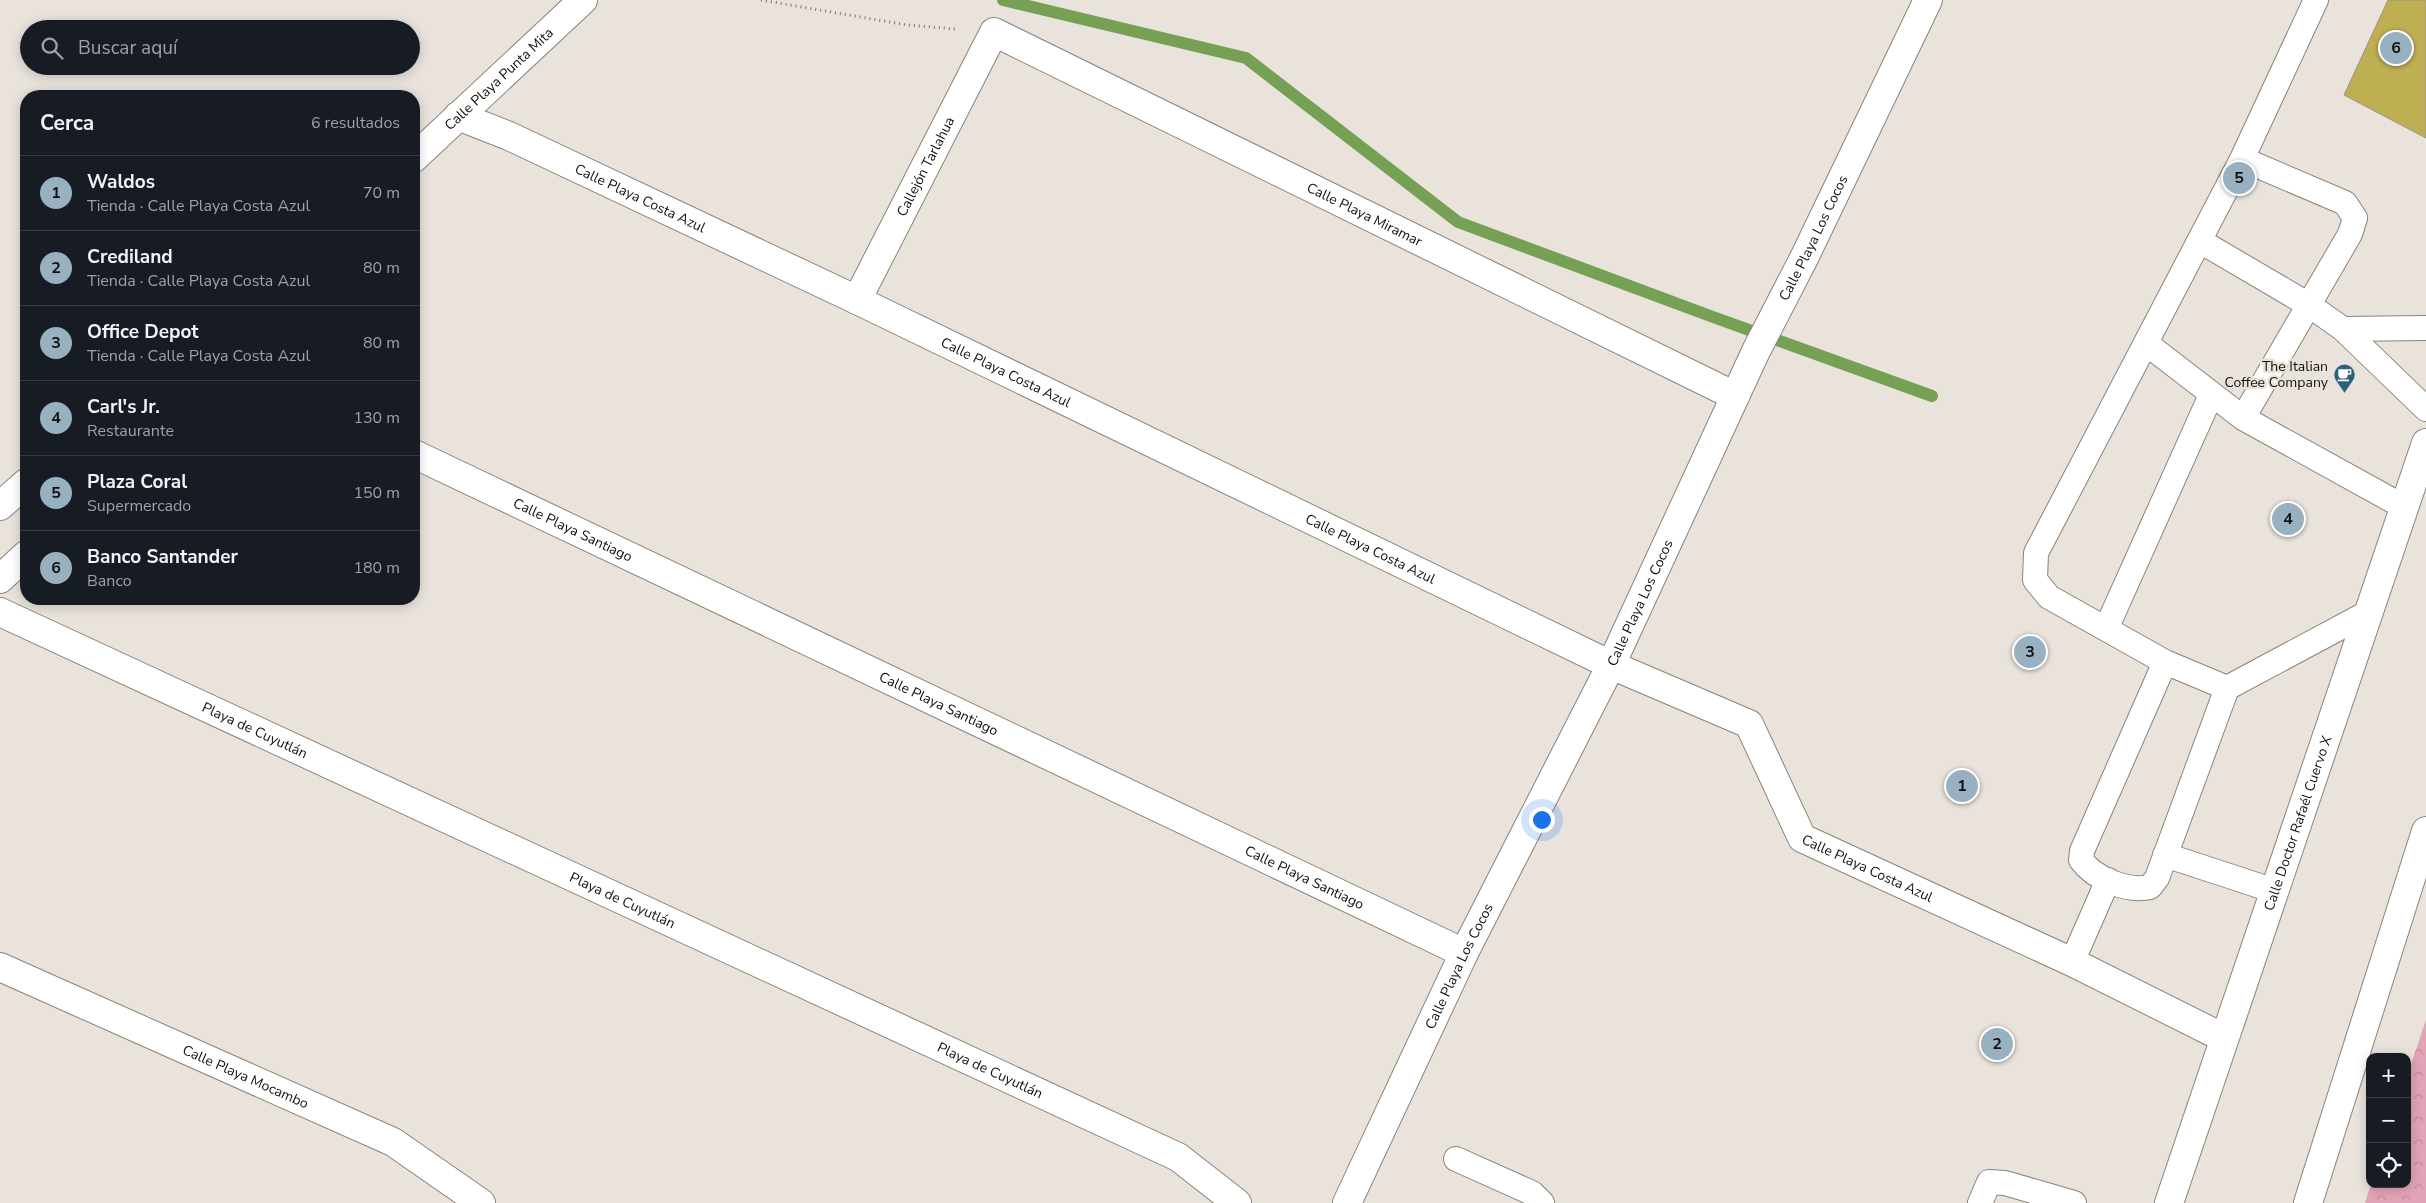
<!DOCTYPE html>
<html lang="es">
<head>
<meta charset="utf-8">
<style>
	:root { --surface:#171b24; --page:#20242c; --text:#f1f3f6; --muted:#9ea1a6; --line:#363941; --accent:#98b1c0 }
	body { margin:0; font-family:"Nunito Sans",sans-serif; background:var(--page); color:var(--text) }
	.controls { position:absolute; right:15px; bottom:15px; display:grid; overflow:hidden; border-radius:10px; box-shadow:0 2px 12px #0003 }
	.controls button { width:45px; height:45px; display:grid; place-items:center; padding:0; border:0; border-bottom:1px solid var(--line); background:var(--surface); color:var(--text); font:25px sans-serif }
	.you { position:absolute; left:1541px; top:819px; width:18px; height:18px; margin:-12px; border:4px solid #fff; border-radius:50%; background:#1a73e8; box-shadow:0 0 0 8px #1a73e833 }
	.badge { display:grid; place-items:center; width:32px; height:32px; border-radius:50%; background:var(--accent); color:#111; font-size:16px; font-weight:700 }
	.pin { position:absolute; translate:-50% -50%; border:2px solid #fff; box-shadow:0 1px 5px #0006 }
	.list { margin:0; padding:0; list-style:none }
	h2 { display:flex; justify-content:space-between; align-items:center; height:65px; margin:0; padding:0 20px; font-size:21px }
	h2 small { font-size:16px; font-weight:400; color:var(--muted) }
	.list li { display:grid; grid-template-columns:32px 1fr auto; gap:15px; align-items:center; box-sizing:border-box; height:75px; padding:0 20px; border-top:1px solid var(--line) }
	.list b { display:block; font-size:19px; white-space:nowrap }
	.list p { margin:0; font-size:16px; white-space:nowrap; color:var(--muted) }
	.list em { font-size:16px; font-style:normal; color:var(--muted) }
	.icon { flex:none; width:28px; height:28px; fill:none; stroke:currentColor; stroke-width:2; stroke-linecap:round; stroke-linejoin:round }
	.map { position:relative; flex:none; width:2426px; height:1203px; overflow:hidden }
	.search { position:absolute; background:var(--surface); box-shadow:0 2px 12px #0003; left:20px; top:20px; width:400px; height:55px; display:flex; align-items:center; gap:12px; box-sizing:border-box; padding:0 18px; border-radius:28px; color:var(--muted); font-size:19px }
	.panel { position:absolute; background:var(--surface); box-shadow:0 2px 12px #0003; left:20px; top:90px; width:400px; height:515px; border-radius:20px }
	.map>svg:first-child { display:block }
	.forest { fill:url(#forest-crowns) }
	.lines { fill:none; stroke-linecap:round; stroke-linejoin:round }
	.stream { stroke:#76a155; stroke-width:12 }
	.building { fill:#bfaf53; stroke:#96958d }
	.lane-casing { stroke:#89837d; stroke-width:26 }
	.street-casing { stroke:#89837d; stroke-width:30 }
	.secondary-casing { stroke:#89837d; stroke-width:30 }
	.primary-casing { stroke:#89837d; stroke-width:30 }
	.path { stroke:#78746f; stroke-width:3; stroke-dasharray:1 4; stroke-linecap:butt }
	.lane { stroke:#fff; stroke-width:24 }
	.street { stroke:#fff; stroke-width:28 }
	.secondary { stroke:#fff; stroke-width:28 }
	.primary { stroke:#fff; stroke-width:28 }
	.labels { text-anchor:middle; dominant-baseline:central; stroke-width:5; stroke-linejoin:round; paint-order:stroke }
	.street-label { font-size:14px; fill:#110f0d; stroke:#e9e3dc }
	.poi-label { font-size:14px; fill:#110f0d; stroke:#e9e3dc; text-anchor:end }
</style>
</head>
<body>
<div class="map">
<svg width="2426" height="1203" viewBox="0 0 2426 1203">
	<defs>
		<pattern id="forest-crowns" width="20" height="18" patternUnits="userSpaceOnUse" patternTransform="scale(1.25)"><rect width="20" height="18" fill="#e2a4b7"/><path d="M2 6a3 3 0 1 1 6 0M12 15a3 3 0 1 1 6 0" fill="none" stroke="#c18c9c"/></pattern>
	</defs>
	<rect width="100%" height="100%" fill="#e9e3dc"/>
	<path class="forest" d="M 2426,1020 L 2426,1203 L 2365,1203 L 2371,1184 L 2407,1184 L 2407,1076 Z"/>
	<g class="lines">
		<path class="stream" d="M 1003,0 L 1246,58 L 1458,222 L 1713,317 L 1932,396"/>
	</g>
	<path class="building" d="M 2388,0 L 2426,0 L 2426,138 L 2344,95 Z"/>
	<g class="lines">
		<defs>
			<path id="lane" d="M 2242,159 L 2345,203 L 2355,218 L 2350,234 L 2243,418
				M 2200,241 L 2309,305 L 2343,329 L 2426,409
				M 2343,329 L 2426,328
				M 2147,344 L 2243,418 L 2404,507
				M 2106,629 L 2211,395
				M 2165,662 L 2082,851 L 2081,860 C 2095,879 2127,892 2150,887 L 2157,878 L 2227,688 L 2369,612
				M 2227,688 L 2165,662 L 2049,597 L 2035,580 L 2036,553 L 2242,159 L 2316,0
				M 2165,855 L 2275,891
				M 2072,962 L 2108,880
				M 1456,1159 L 1532,1193 L 1542,1203
				M 1980,1203 L 1989,1182 L 2005,1183 L 2074,1203"/>
			<g id="street">
				<path id="s1" d="M 458,116 L 509,136 L 857,300 L 1611,665 L 1749,724 L 1802,838 L 2072,962 L 2224,1038"/>
				<path id="s2" d="M 857,300 L 994,32 L 1735,396"/>
				<path id="s3" d="M 414,454 L 1464,953"/>
				<path id="s4" d="M 0,612 L 1178,1157 L 1237,1203"/>
				<path id="s5" d="M 0,967 L 393,1142 L 481,1203"/>
				<path id="s6" d="M 1347,1203 L 1464,953 L 1611,665 L 1756,351 L 1804,258 L 1928,0"/>
			</g>
			<g id="secondary">
				<path id="s7" d="M 414,158 L 583,0"/>
				<path d="M 0,506 L 26,483"/>
				<path d="M 0,579 L 26,555"/>
			</g>
			<g id="primary">
				<path id="s8" d="M 2169,1203 L 2426,443"/>
				<path d="M 2308,1203 L 2426,831"/>
			</g>
		</defs>
		<use href="#lane" class="lane-casing"/>
		<use href="#street" class="street-casing"/>
		<use href="#secondary" class="secondary-casing"/>
		<use href="#primary" class="primary-casing"/>
		<path class="path" d="M 761,0 L 907,25 L 956,29"/>
		<use href="#lane" class="lane"/>
		<use href="#street" class="street"/>
		<use href="#secondary" class="secondary"/>
		<use href="#primary" class="primary"/>
	</g>
	<defs>
		<symbol id="cafe-pin" viewBox="-11 -11 22 30"><path d="M0 17L-7.5 6A9.5 9.5 0 1 1 7.5 6Z" fill="#2c617d" stroke="#e9e3dc"/><path d="M-5.5-4.5H6V0H3Q3 3.5 0 3.5H-2.5Q-5.5 3.5-5.5 0ZM3-3.2v2h1.7v-2ZM-6 4.5H4V6H-6Z" fill="#fff"/></symbol>
	</defs>
	<g fill-rule="evenodd">
		<use href="#cafe-pin" x="2332" y="362" width="25" height="34"/>
	</g>
	<g class="labels">
		<g class="street-label">
			<text stroke="none"><textPath href="#s7" startOffset="116">Calle Playa Punta Mita</textPath></text>
			<text stroke="none"><textPath href="#s2" startOffset="150">Callejón Tarlahua</textPath></text>
			<text stroke="none"><textPath href="#s1" startOffset="200">Calle Playa Costa Azul</textPath></text>
			<text stroke="none"><textPath href="#s2" startOffset="714">Calle Playa Miramar</textPath></text>
			<text stroke="none"><textPath href="#s6" startOffset="1072">Calle Playa Los Cocos</textPath></text>
			<text stroke="none"><textPath href="#s1" startOffset="605">Calle Playa Costa Azul</textPath></text>
			<text stroke="none"><textPath href="#s3" startOffset="176">Calle Playa Santiago</textPath></text>
			<text stroke="none"><textPath href="#s1" startOffset="1010">Calle Playa Costa Azul</textPath></text>
			<text stroke="none"><textPath href="#s6" startOffset="668">Calle Playa Los Cocos</textPath></text>
			<text stroke="none"><textPath href="#s3" startOffset="581">Calle Playa Santiago</textPath></text>
			<text stroke="none"><textPath href="#s4" startOffset="281">Playa de Cuyutlán</textPath></text>
			<text stroke="none"><textPath href="#s8" startOffset="401">Calle Doctor Rafaél Cuervo X</textPath></text>
			<text stroke="none"><textPath href="#s1" startOffset="1625">Calle Playa Costa Azul</textPath></text>
			<text stroke="none"><textPath href="#s3" startOffset="986">Calle Playa Santiago</textPath></text>
			<text stroke="none"><textPath href="#s4" startOffset="686">Playa de Cuyutlán</textPath></text>
			<text stroke="none"><textPath href="#s6" startOffset="262">Calle Playa Los Cocos</textPath></text>
			<text stroke="none"><textPath href="#s4" startOffset="1091">Playa de Cuyutlán</textPath></text>
			<text stroke="none"><textPath href="#s5" startOffset="269">Calle Playa Mocambo</textPath></text>
		</g>
		<g class="poi-label">
			<text x="2328" y="366">The Italian<tspan x="2328" dy="16">Coffee Company</tspan></text>
		</g>
	</g>
</svg>
<div class="controls">
<button>+</button>
<button>−</button>
<button><svg class="icon" aria-label="locate" viewBox="0 0 24 24"><circle cx="12" cy="12" r="6"/><path d="M12 2v4M12 18v4M2 12h4M18 12h4"/></svg></button>
</div>
<div class="you"></div>
<div class="pin badge" style="left:1962px;top:786px">1</div>
<div class="pin badge" style="left:1997px;top:1044px">2</div>
<div class="pin badge" style="left:2030px;top:652px">3</div>
<div class="pin badge" style="left:2288px;top:519px">4</div>
<div class="pin badge" style="left:2239px;top:178px">5</div>
<div class="pin badge" style="left:2396px;top:48px">6</div>
<div class="search"><svg class="icon" aria-label="search" viewBox="0 0 24 24"><circle cx="10" cy="10" r="6"/><path d="M15 15l6 6"/></svg>Buscar aquí</div>
<section class="panel">
<h2>Cerca<small>6 resultados</small></h2>
<ul class="list">
<li><span class="badge">1</span><div><b>Waldos</b><p>Tienda · Calle Playa Costa Azul</p></div><em>70 m</em></li>
<li><span class="badge">2</span><div><b>Crediland</b><p>Tienda · Calle Playa Costa Azul</p></div><em>80 m</em></li>
<li><span class="badge">3</span><div><b>Office Depot</b><p>Tienda · Calle Playa Costa Azul</p></div><em>80 m</em></li>
<li><span class="badge">4</span><div><b>Carl's Jr.</b><p>Restaurante</p></div><em>130 m</em></li>
<li><span class="badge">5</span><div><b>Plaza Coral</b><p>Supermercado</p></div><em>150 m</em></li>
<li><span class="badge">6</span><div><b>Banco Santander</b><p>Banco</p></div><em>180 m</em></li>
</ul>
</section>
</div>
</body>
</html>
